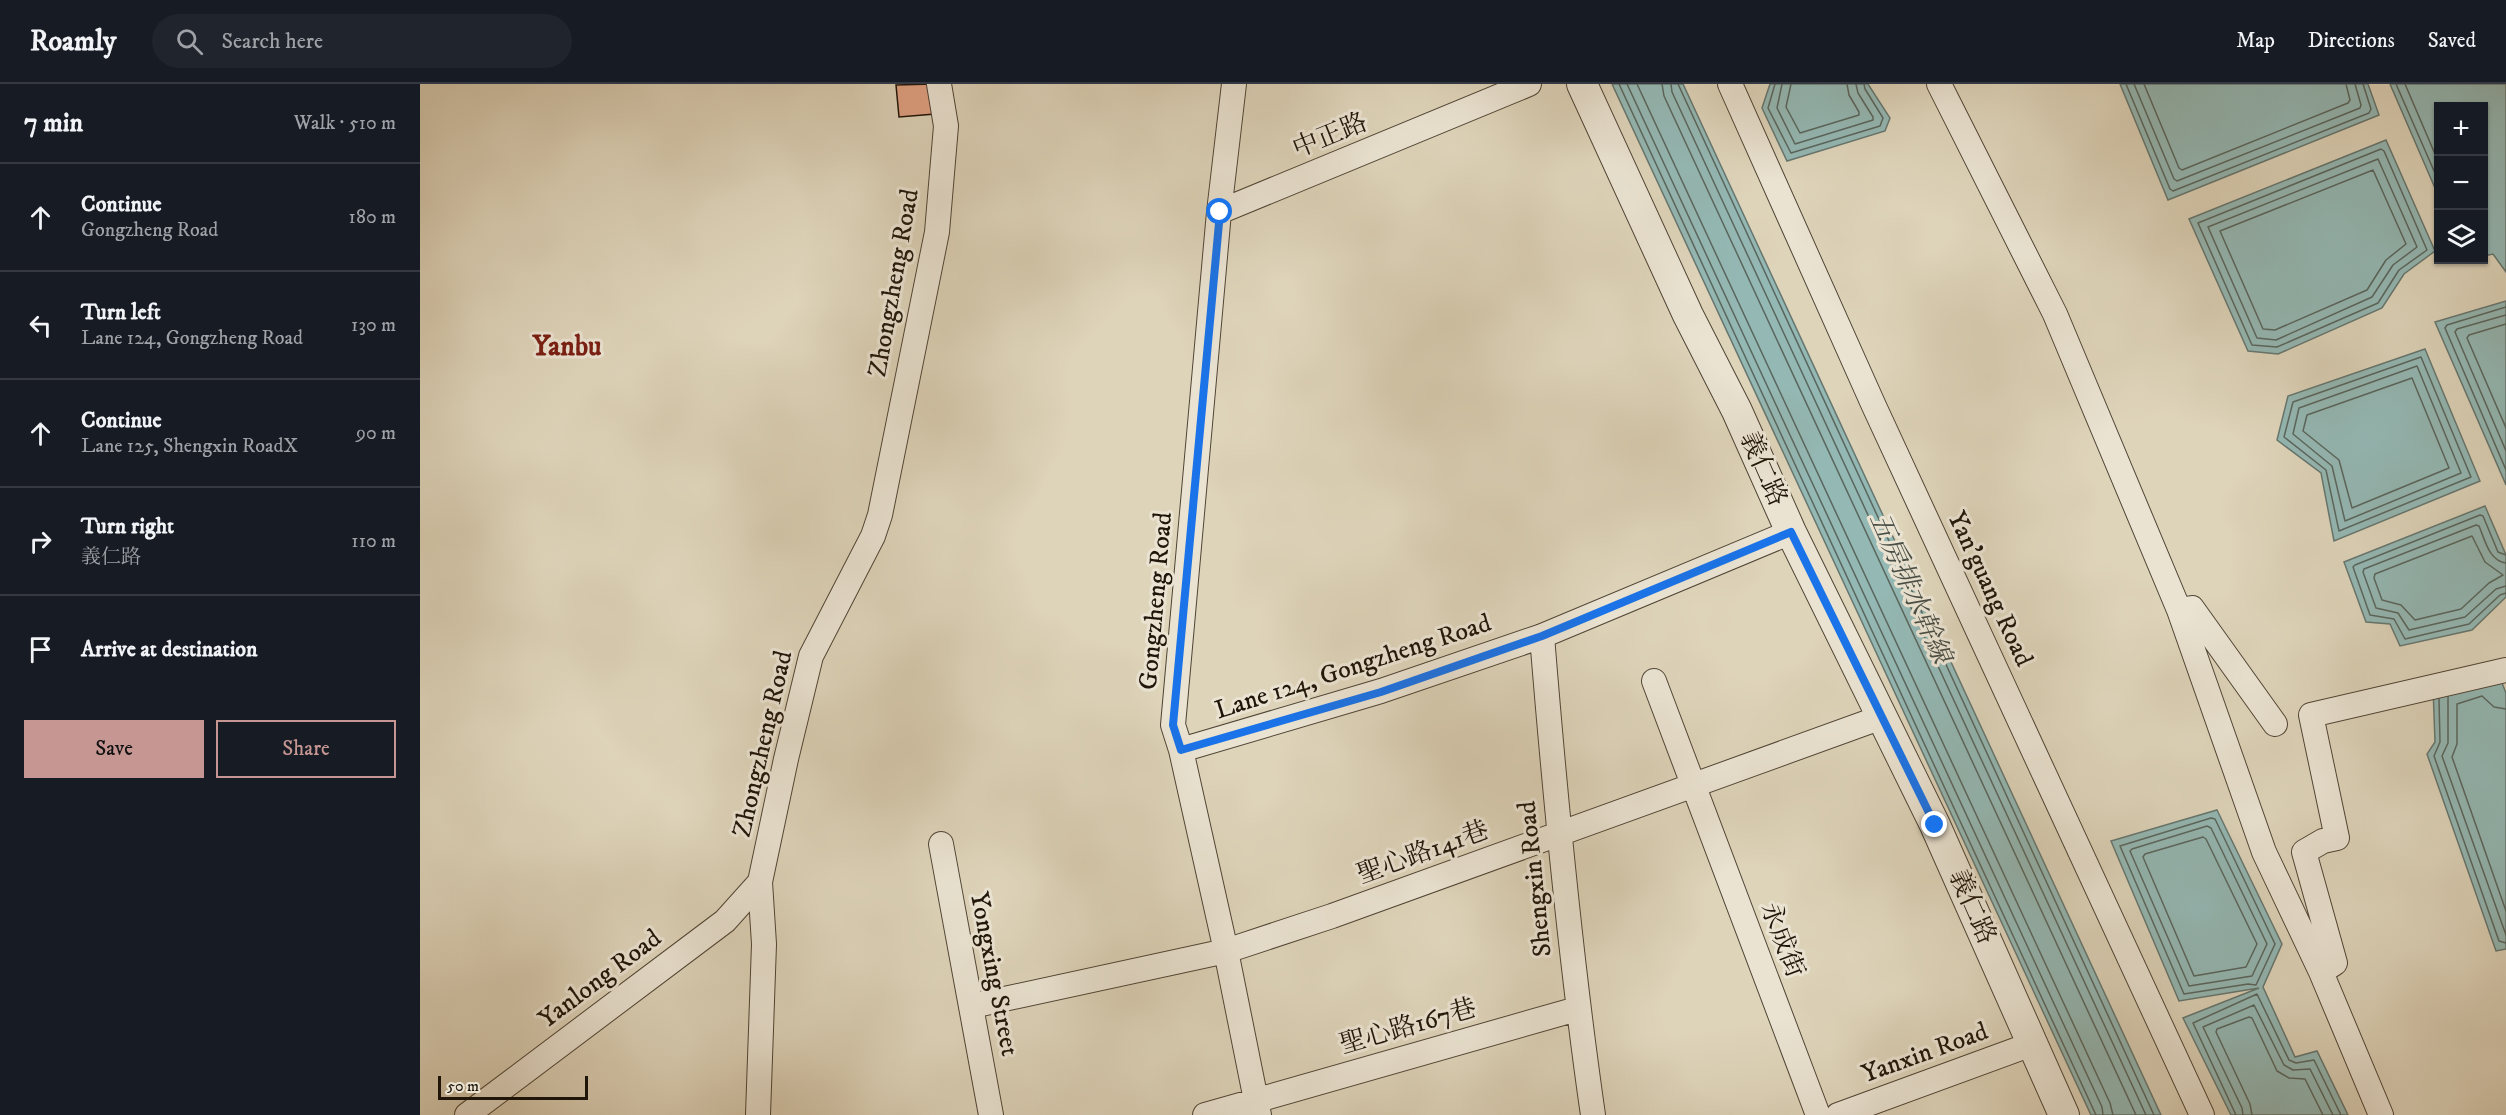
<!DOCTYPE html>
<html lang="en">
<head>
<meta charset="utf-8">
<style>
	:root { --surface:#171b24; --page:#20242c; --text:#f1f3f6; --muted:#9ea1a6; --line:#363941; --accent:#c59692 }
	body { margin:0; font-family:"IM FELL DW Pica","Noto Serif TC",serif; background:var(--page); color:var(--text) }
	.controls { position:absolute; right:18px; top:18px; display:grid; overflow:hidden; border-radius:0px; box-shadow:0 2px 4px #0004 }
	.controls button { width:54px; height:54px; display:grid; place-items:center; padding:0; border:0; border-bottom:2px solid var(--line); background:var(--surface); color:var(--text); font:30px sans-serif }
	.scale { position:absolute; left:18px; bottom:15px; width:150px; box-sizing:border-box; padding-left:6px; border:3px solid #201509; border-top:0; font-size:16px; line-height:21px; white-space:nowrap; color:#201509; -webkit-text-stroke:4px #eae3d2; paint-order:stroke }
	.stop { position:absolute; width:18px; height:18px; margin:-14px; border:4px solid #1a73e8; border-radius:50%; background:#fff }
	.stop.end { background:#1a73e8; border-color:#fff; box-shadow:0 2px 6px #0008 }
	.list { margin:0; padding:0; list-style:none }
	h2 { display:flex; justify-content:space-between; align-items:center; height:78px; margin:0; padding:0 24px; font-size:26px }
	h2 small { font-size:20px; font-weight:400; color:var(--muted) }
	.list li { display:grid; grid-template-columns:39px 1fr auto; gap:18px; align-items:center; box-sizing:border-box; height:108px; padding:0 24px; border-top:2px solid var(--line) }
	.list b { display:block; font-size:22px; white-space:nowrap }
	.list p { margin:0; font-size:20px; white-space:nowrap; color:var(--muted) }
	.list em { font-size:20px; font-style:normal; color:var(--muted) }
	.actions { display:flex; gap:12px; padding:18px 24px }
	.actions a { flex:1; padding:14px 0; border:2px solid var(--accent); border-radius:0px; text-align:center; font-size:21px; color:var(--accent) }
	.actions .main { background:var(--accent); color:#111 }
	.icon { flex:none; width:33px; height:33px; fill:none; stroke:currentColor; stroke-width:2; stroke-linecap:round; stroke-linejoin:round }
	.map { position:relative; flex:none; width:2086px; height:1031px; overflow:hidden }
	header { display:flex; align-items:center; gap:36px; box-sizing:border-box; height:84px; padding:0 30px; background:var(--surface); border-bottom:2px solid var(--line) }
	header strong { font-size:28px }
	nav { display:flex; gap:33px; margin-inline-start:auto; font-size:21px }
	.search { width:420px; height:54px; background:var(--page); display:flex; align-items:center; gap:15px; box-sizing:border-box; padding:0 21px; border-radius:33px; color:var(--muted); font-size:22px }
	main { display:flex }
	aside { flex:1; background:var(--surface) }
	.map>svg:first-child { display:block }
	.water { fill:#94b8b4; stroke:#667770; stroke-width:1.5 }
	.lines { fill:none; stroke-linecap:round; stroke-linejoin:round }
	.shore { stroke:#5a665e; stroke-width:1.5 }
	.building { fill:#e0a183; stroke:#201509; stroke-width:1.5 }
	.minor-casing { stroke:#504535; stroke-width:26 }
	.tertiary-casing { stroke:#504535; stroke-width:32 }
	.minor { stroke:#eae3d2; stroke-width:24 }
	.tertiary { stroke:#eae3d2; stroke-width:30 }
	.route { stroke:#1a73e8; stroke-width:8 }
	.labels { text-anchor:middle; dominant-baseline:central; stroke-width:6; stroke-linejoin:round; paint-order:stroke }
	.street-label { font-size:26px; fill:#201509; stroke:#eae3d2 }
	.water-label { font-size:27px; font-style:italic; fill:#494e45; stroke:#eae3d2 }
	.quarter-label { font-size:28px; font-weight:bold; fill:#7a1f14; stroke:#eae3d2 }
</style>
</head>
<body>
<header>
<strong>Roamly</strong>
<div class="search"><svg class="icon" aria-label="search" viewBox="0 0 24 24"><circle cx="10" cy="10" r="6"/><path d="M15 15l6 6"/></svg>Search here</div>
<nav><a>Map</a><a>Directions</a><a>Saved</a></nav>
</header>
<main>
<aside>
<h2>7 min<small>Walk · 510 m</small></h2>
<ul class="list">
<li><svg class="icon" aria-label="ahead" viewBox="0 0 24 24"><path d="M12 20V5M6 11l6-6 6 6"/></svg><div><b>Continue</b><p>Gongzheng Road</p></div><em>180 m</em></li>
<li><svg class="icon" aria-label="left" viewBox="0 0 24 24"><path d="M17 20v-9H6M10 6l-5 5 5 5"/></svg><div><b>Turn left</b><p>Lane 124, Gongzheng Road</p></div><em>130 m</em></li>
<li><svg class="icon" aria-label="ahead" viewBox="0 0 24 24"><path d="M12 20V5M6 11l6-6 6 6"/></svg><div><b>Continue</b><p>Lane 125, Shengxin RoadX</p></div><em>90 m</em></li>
<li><svg class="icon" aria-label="right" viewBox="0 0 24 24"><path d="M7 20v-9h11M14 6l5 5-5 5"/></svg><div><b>Turn right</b><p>義仁路</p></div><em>110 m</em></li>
<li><svg class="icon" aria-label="arrive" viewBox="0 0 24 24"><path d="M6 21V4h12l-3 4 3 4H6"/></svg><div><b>Arrive at destination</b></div></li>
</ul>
<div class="actions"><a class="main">Save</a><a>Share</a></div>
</aside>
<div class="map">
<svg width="2086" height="1031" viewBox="0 0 2086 1031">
	<rect width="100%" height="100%" fill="#ded4ba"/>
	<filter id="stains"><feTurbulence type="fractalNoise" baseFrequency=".00333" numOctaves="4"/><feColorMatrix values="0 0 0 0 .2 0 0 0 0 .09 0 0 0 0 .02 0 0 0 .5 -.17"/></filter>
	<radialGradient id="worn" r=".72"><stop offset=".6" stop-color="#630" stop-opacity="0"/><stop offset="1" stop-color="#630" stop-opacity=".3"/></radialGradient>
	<path class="water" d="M 1192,0 L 1263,0 L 1741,1031 L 1671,1031 Z
		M 1350,0 L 1448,0 L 1470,34 L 1465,47 L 1367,77 L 1342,24 Z
		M 1700,0 L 1948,0 L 1959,31 L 1748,116 Z
		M 1970,0 L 2086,0 L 2086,188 L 2073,170 L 2064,172 L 2064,22 L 2018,22 L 2018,111 Z
		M 1966,56 L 2015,167 L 1984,190 L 1962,224 L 1858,270 L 1828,267 L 1769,135 Z
		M 2086,217 L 2086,401 L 2015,238 Z
		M 2005,265 L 2060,397 L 1914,457 L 1901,389 L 1857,356 L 1868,312 Z
		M 2065,422 L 2086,471 L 2086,513 L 2052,546 L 1980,562 L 1970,540 L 1946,538 L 1924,478 Z
		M 2076,584 L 2086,609 L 2086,865 L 2076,867 L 2007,670 L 2015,658 L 2013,603 Z
		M 1797,726 L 1862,860 L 1843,903 L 1875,973 L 1897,967 L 1928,1031 L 1811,1031 L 1763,934 L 1839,904 L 1759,917 L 1691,757 Z"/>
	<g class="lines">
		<path class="shore" d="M 1199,0 L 1676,1031
			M 1207,0 L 1682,1023 L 1683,1031
			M 1217,0 L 1690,1019 L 1693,1031
			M 1242,0 L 1244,12 L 1716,1031
			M 1251,0 L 1252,8 L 1726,1031
			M 1258,0 L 1734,1031
			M 1355,0 L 1348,24 L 1371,69 L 1460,42 L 1463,34 L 1445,5 L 1444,0
			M 1362,0 L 1357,24 L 1375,60 L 1453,36 L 1453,33 L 1438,9 L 1436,0
			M 1371,0 L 1366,23 L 1380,49 L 1439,31 L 1439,28 L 1429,11 L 1427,0
			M 1706,0 L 1750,105 L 1753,107 L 1949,29 L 1951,25 L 1943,0
			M 1714,0 L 1754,95 L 1757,97 L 1940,24 L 1941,21 L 1935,0
			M 1724,0 L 1759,84 L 1762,86 L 1928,19 L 1930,16 L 1926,0
			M 1976,0 L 2018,96
			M 1985,0 L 2018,77
			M 1961,65 L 1964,67 L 2007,166 L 1979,186 L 1958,219 L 1857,263 L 1832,261 L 1778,139 Z
			M 1958,75 L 1997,163 L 1973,181 L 1952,213 L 1856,256 L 1837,254 L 1788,143 Z
			M 1953,86 L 1986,160 L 1966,176 L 1947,206 L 1855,246 L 1843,245 L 1800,147 Z
			M 2086,223 L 2027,241 L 2025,244 L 2086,386
			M 2086,231 L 2037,245 L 2035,248 L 2086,367
			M 2086,240 L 2049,251 L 2047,254 L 2086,344
			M 2001,273 L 2051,393 L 1919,447 L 1906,386 L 1864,353 L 1873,318 Z
			M 1997,282 L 2041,389 L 1925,437 L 1912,382 L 1873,350 L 1879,324 Z
			M 1992,294 L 2029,384 L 1932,424 L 1919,376 L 1883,347 L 1887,331 Z
			M 2052,452 L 2065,478 L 2083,491 L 2069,499 L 2041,525 L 1995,536 L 1981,521 L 1962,516 L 1954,494 L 1955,490 Z
			M 2086,471 L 2078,468 L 2063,432 L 2060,431 L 1935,481 L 1933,483 L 1950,531 L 1974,535 L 1985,555 L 2049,540 L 2080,511 L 2086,509
			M 2086,479 C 2069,477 2065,456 2059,442 L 2056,441 L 1944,485 L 1943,488 L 1956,524 L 1978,529 L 1989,546 L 2045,533 L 2076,505 L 2086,502
			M 2028,613 L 2028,659 L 2022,672 L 2086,851
			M 2019,615 L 2020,658 L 2014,672 L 2079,857 L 2086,859
			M 2086,625 L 2074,623 L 2062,612 L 2037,620 L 2037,660 L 2032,673 L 2086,827
			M 1791,734 L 1795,735 L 1855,860 L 1836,901 L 1828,900 L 1764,910 L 1700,762 Z
			M 1787,742 L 1791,744 L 1847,860 L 1832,892 L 1769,902 L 1710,767 L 1712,765 Z
			M 1783,753 L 1786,755 L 1837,860 L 1826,883 L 1774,892 L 1723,773 L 1725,770 Z
			M 1816,1031 L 1773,939 L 1837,910 L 1869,976 L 1876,979 L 1894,976 L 1921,1031
			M 1823,1031 L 1822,1024 L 1783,943 L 1834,921 L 1864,981 L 1873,986 L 1890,985 L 1913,1031
			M 1832,1031 L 1830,1020 L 1796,948 L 1797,945 L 1829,933 L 1832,934 L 1857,987 L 1869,994 L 1885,995 L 1903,1031"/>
	</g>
	<path class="building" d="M 513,0 L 515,30 L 479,33 L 476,1 Z"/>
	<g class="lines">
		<defs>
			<path id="minor" d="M 814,0 L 799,128 L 753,641 L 761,666 L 806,867 L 839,1031
				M 1310,0 L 1454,322 L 1782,1031
				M 1519,0 L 1635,230 L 1759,526 L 1844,768 L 1901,888 L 1961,1031
				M 799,128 L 1109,0
				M 1759,526 L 1772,524 L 1855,640
				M 1122,552 C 1135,713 1150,872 1173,1031
				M 1234,597 L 1398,1031
				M 761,666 L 961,607 L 1122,552 L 1371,448
				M 521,760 L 571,1031
				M 1901,888 L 1915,879 L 1884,768 L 1903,757 L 1917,754 L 1891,631 L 2086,586
				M 552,922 L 806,867 L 912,832 L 1462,633
				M 47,1031 L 305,837 L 340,798
				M 338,1031 L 344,860 L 340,798 L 366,675 L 391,572 L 453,452 L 460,431 L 517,148 L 526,42 L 519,0
				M 785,1031 L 1157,925
				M 1418,1031 L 1612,960"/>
			<path id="tertiary" d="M 1162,0 L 1268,231 L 1317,327 L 1371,448 L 1515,741 L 1644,1031"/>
		</defs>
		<use href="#minor" class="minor-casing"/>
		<use href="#tertiary" class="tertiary-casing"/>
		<use href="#minor" class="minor"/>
		<use href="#tertiary" class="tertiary"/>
	</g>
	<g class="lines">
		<path class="route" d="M 800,128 L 753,641 L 761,666 L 961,608 L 1122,552 L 1371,448 L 1515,741"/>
	</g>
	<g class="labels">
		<g class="street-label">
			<text transform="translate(910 52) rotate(-22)">中正路</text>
			<text transform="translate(474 199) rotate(-80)">Zhongzheng Road</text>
			<text transform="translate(1343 385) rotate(66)">義仁路</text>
			<text transform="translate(1570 505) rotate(65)">Yan'guang Road</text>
			<text transform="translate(736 517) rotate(-85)">Gongzheng Road</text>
			<text transform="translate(933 583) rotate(-18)">Lane 124, Gongzheng Road</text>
			<text transform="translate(343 660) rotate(-77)">Zhongzheng Road</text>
			<text transform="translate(1003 769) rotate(-20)">聖心路141巷</text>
			<text transform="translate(1115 795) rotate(-96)">Shengxin Road</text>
			<text transform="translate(1552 823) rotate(66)">義仁路</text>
			<text transform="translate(1362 856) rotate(69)">永成街</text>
			<text transform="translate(574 890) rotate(79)">Yongxing Street</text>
			<text transform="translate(180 895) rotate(-37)">Yanlong Road</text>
			<text transform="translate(988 943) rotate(-16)">聖心路167巷</text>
			<text transform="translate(1505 969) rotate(-20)">Yanxin Road</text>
		</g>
		<g class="water-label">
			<text transform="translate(1490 504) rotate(66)">五房排水幹線</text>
		</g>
		<g class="quarter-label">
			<text x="147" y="262">Yanbu</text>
		</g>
	</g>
	<rect width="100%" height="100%" filter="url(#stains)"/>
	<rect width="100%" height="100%" fill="url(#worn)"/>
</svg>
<div class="controls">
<button>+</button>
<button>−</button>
<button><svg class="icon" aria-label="layers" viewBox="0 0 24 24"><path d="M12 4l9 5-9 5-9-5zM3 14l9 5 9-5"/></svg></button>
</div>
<div class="scale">50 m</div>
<div class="stop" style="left:800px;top:128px"></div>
<div class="stop end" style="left:1515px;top:741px"></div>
</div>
</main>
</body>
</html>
